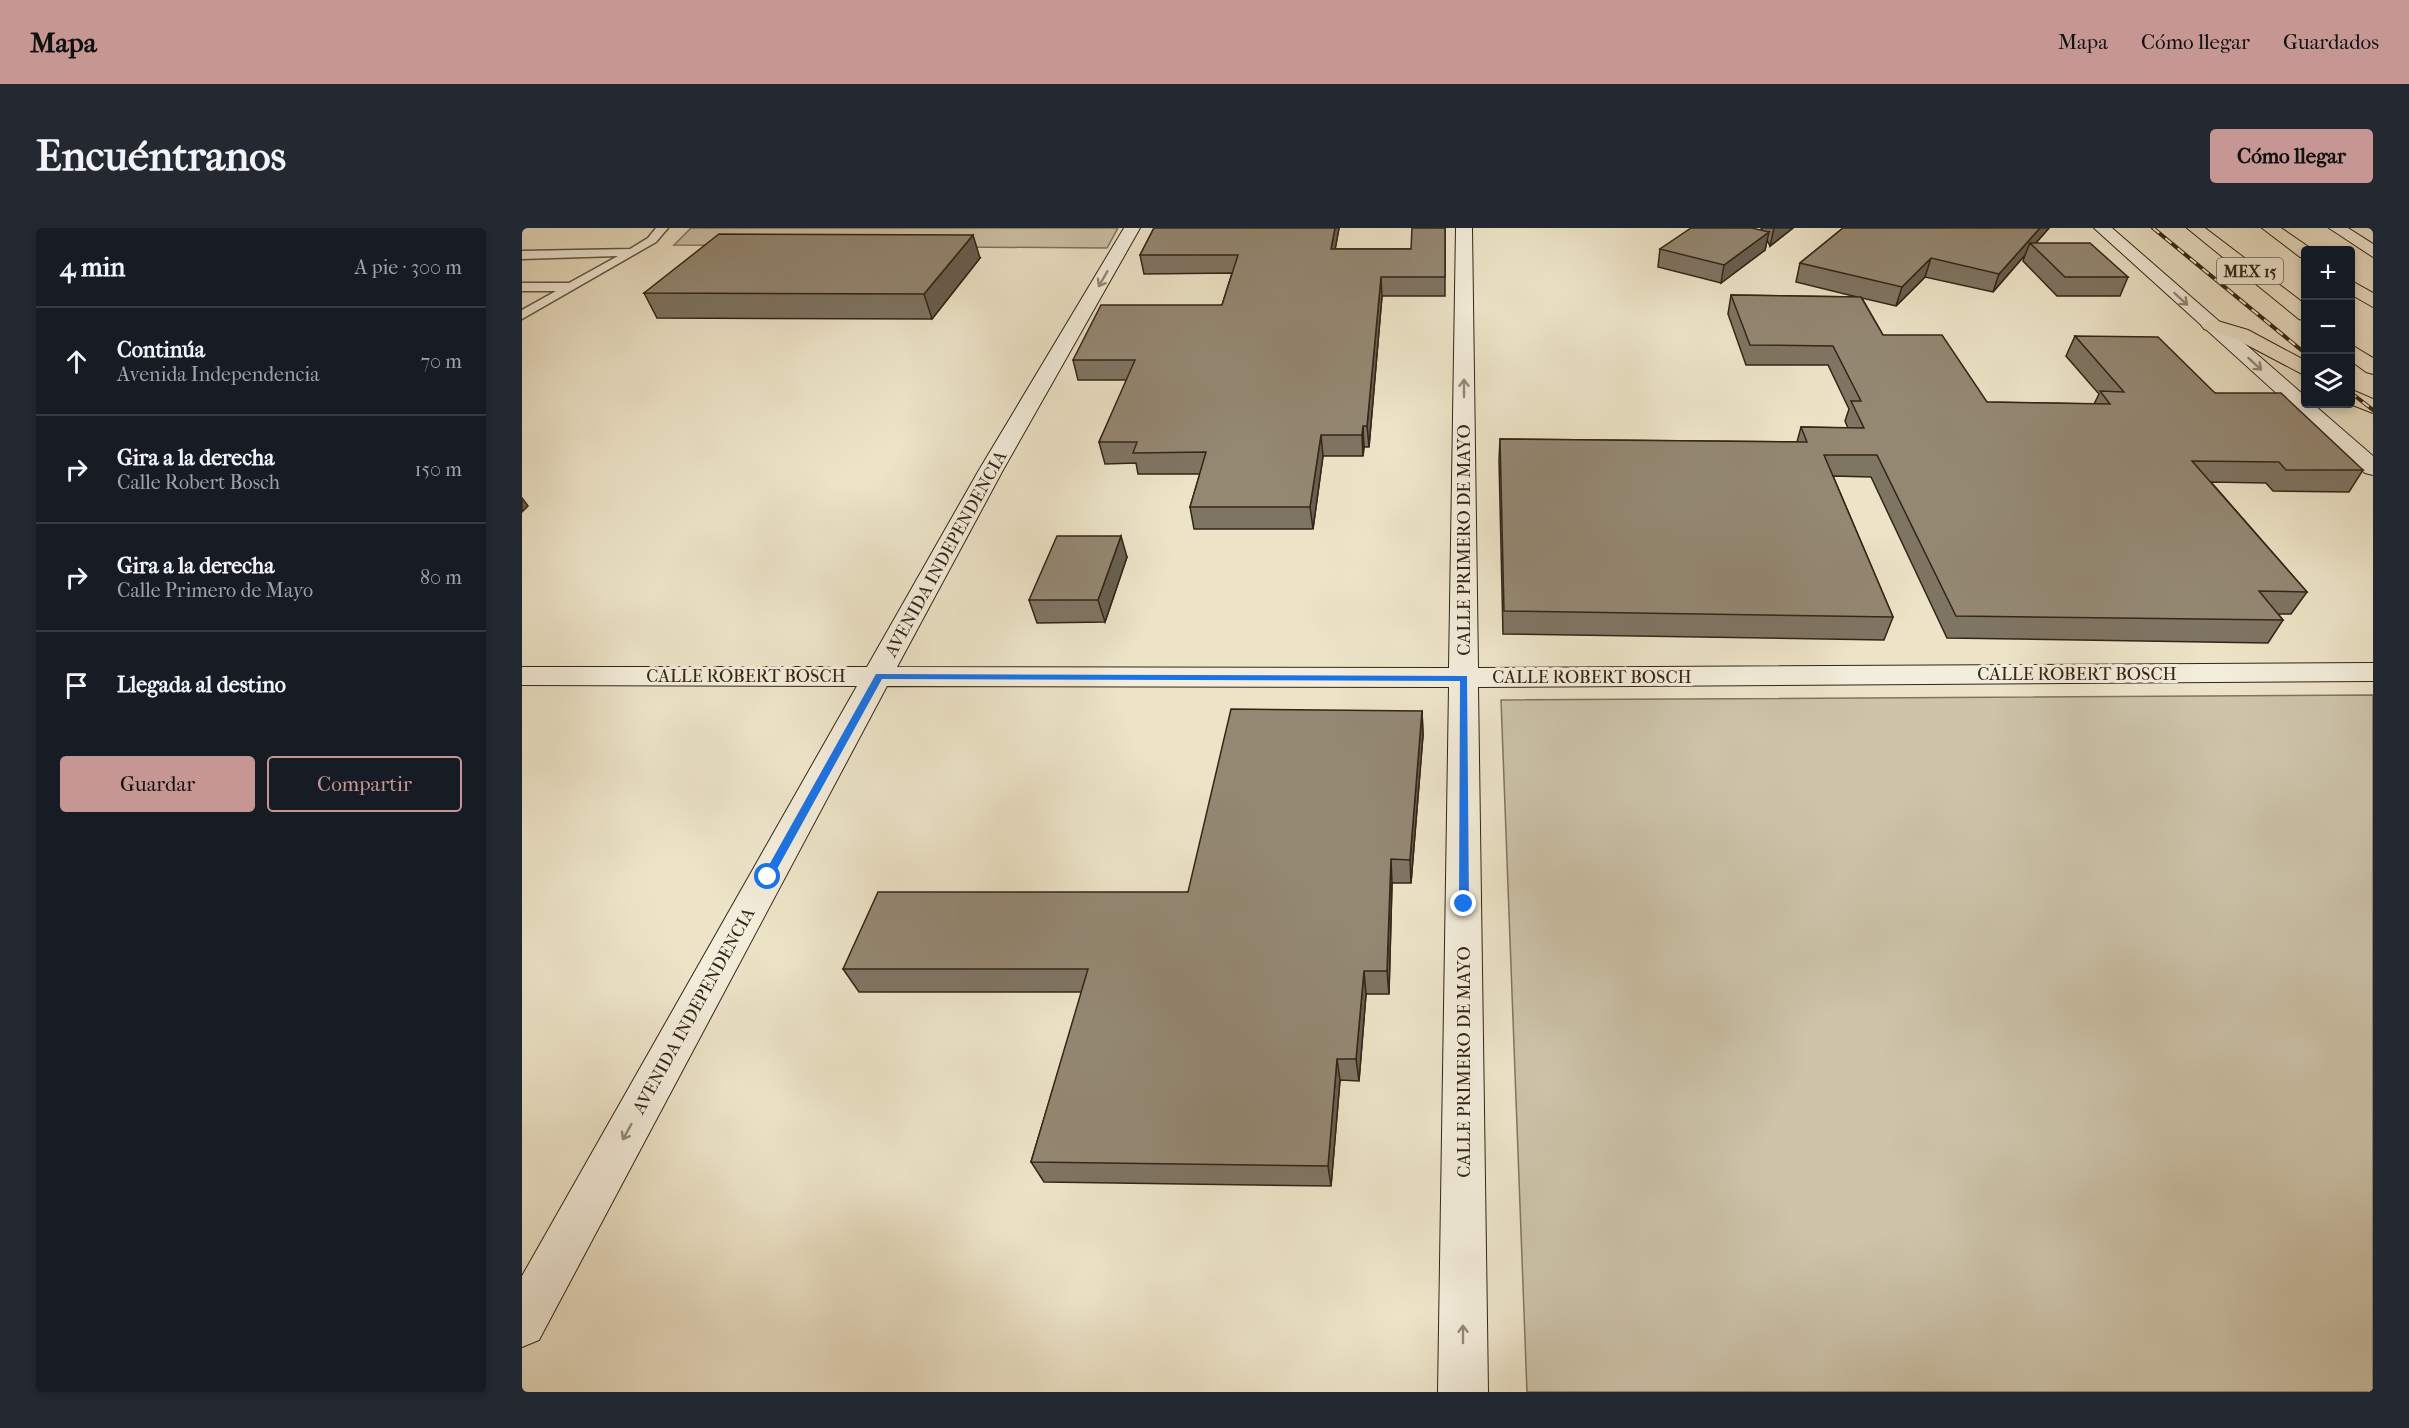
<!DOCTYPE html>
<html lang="es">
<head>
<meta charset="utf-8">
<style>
	:root { --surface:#171b24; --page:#242831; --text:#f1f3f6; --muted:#9ea1a6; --line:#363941; --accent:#c59692 }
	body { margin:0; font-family:"IM FELL French Canon",serif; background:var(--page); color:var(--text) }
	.controls { position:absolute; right:18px; top:18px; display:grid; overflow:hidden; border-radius:6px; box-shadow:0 3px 9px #0003 }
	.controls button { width:54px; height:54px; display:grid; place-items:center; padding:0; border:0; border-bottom:2px solid var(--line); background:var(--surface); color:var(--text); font:30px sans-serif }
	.stop { position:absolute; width:18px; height:18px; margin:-14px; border:4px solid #1a73e8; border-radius:50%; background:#fff }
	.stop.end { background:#1a73e8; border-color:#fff; box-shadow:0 2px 6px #0008 }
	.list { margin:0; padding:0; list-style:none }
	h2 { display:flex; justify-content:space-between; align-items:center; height:78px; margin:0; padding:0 24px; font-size:26px }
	h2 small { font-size:20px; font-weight:400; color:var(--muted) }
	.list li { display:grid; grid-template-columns:39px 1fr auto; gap:18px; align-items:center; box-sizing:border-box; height:108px; padding:0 24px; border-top:2px solid var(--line) }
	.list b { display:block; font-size:22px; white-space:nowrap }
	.list p { margin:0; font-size:20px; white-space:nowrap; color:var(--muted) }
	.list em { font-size:20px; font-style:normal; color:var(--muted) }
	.actions { display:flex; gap:12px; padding:18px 24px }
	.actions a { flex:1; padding:14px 0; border:2px solid var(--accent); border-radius:6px; text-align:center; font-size:21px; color:var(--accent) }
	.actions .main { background:var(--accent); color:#111 }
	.icon { flex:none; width:33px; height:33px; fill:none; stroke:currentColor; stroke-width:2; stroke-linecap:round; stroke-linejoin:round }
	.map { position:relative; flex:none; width:1851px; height:1164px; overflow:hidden; border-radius:6px }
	header { display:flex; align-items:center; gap:36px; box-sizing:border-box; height:84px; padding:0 30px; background:var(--accent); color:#111 }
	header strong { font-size:28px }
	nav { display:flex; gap:33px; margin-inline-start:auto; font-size:21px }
	.intro { display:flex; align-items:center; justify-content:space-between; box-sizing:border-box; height:144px; padding:0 36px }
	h1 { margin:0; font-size:42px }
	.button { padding:15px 27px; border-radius:6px; background:var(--accent); color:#111; font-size:21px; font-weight:700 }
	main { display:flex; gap:36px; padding:0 36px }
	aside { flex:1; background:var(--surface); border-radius:6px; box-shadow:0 3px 9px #0003 }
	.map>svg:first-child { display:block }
	.green { fill:#cdc4aa; stroke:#807460; stroke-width:1.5 }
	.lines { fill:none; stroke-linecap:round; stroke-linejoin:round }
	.minor-casing { stroke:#625543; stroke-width:3 }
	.secondary-casing { stroke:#332517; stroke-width:2 }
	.trunk-casing { stroke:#332517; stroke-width:2 }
	.minor { fill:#f3eddb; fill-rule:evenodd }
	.secondary { fill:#f3eddb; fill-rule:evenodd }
	.trunk { fill:#ede4c8; fill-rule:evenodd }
	.rail-casing { stroke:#332517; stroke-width:4 }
	.rail { stroke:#f3eddb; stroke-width:2; stroke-dasharray:8; stroke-linecap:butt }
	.wall { fill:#7f7563; stroke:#332517; stroke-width:1.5 }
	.shaded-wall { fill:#685f50; stroke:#332517; stroke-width:1.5 }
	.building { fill:#948873; stroke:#332517; stroke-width:1.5 }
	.oneway { stroke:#938979 }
	.route { fill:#1a73e8 }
	.labels { text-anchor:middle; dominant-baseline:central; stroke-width:6; stroke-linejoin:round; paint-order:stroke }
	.shield { fill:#f3eddb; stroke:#6d6152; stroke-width:1.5 }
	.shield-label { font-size:16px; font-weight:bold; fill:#332517 }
	.street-label { font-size:18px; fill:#332517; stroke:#f3eddb }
</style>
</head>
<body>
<header>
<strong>Mapa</strong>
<nav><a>Mapa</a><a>Cómo llegar</a><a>Guardados</a></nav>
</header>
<div class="intro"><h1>Encuéntranos</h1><a class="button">Cómo llegar</a></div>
<main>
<aside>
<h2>4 min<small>A pie · 300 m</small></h2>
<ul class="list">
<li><svg class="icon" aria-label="ahead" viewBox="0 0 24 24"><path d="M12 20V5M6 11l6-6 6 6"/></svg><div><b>Continúa</b><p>Avenida Independencia</p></div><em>70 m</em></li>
<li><svg class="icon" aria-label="right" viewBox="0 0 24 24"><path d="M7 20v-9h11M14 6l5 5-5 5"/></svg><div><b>Gira a la derecha</b><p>Calle Robert Bosch</p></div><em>150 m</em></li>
<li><svg class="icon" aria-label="right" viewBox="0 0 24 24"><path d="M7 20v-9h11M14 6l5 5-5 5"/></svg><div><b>Gira a la derecha</b><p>Calle Primero de Mayo</p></div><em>80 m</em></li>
<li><svg class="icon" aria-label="arrive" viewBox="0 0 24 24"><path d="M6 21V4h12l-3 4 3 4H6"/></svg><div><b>Llegada al destino</b></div></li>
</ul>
<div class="actions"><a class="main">Guardar</a><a>Compartir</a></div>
</aside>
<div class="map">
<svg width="1851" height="1164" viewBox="0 0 1851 1164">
	<rect width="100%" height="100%" fill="#ede4c8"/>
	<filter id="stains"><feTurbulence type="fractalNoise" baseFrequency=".00333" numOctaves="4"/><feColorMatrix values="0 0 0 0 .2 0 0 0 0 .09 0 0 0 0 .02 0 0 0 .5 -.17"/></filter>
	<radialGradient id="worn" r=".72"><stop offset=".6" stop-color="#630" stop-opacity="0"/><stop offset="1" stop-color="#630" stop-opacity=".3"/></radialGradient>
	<path class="green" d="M 169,0 L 596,0 L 585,20 L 152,17 Z
		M 1851,467 L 1851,1164 L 1005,1164 L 979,472 Z"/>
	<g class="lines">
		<defs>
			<path id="minor" d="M 134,0 L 146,0 L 134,14 L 0,91 L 0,82 L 34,63 L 0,63 L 0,55 L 47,55 L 96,28 L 0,31 L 0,23 L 108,21 L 126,10 Z"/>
			<path id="secondary" d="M 602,0 L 618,0 L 481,242 L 375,439 L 927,440 L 934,0 L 950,0 L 956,440 L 1851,435 L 1851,453 L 956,459 L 966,1164 L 916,1164 L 927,459 L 365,458 L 17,1112 L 0,1119 L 0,1048 L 335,458 L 0,457 L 0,439 L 345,439 L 457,242 Z
				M 1572,0 L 1590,0 L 1784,169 L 1784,176 L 1791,176 L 1851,228 L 1851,247 L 1843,245 Z
				M 1807,0 L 1826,0 L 1851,16 L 1851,29 Z"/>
			<path id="trunk" d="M 1665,0 L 1683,0 L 1784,77 L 1784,93 L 1777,91 Z
				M 1740,0 L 1759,0 L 1791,22 L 1784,22 L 1784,30 L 1778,29 Z
				M 1828,52 L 1851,65 L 1851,79 L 1828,66 Z
				M 1689,91 L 1726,102 L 1784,133 L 1784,148 L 1712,110 L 1682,101 L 1679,97 Z
				M 1828,116 L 1851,130 L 1851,146 L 1844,144 L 1828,132 Z
				M 1828,161 L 1851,171 L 1851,185 L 1828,176 Z"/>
		</defs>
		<use href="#minor" class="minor-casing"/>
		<use href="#secondary" class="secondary-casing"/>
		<use href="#trunk" class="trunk-casing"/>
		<use href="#minor" class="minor"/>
		<use href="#secondary" class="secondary"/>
		<use href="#trunk" class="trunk"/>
		<defs>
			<path id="rail" d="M 1631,0 L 1784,126
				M 1828,164 L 1851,182"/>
		</defs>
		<use href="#rail" class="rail-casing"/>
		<use href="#rail" class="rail"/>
	</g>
	<path class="wall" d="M 632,0 L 817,0 L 813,21 L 889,21 L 923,0 L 923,68 L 860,68 L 847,219 L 842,219 L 841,228 L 801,228 L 791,301 L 672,301 L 668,279 L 678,246 L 616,246 L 614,235 L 583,236 L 577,214 L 605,152 L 556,152 L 551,132 L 700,77 L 710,45 L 622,46 L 618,27 Z
		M 1239,0 L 1271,0 L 1248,18 L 1245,12 L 1243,22 L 1199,55 L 1136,39 L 1138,21 L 1240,2 Z
		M 1321,0 L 1527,0 L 1514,15 L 1606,49 L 1598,68 L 1535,68 L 1501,33 L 1503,27 L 1471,64 L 1403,49 L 1374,78 L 1340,70 L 1361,107 L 1465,174 L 1572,176 L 1577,166 L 1544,128 L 1553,108 L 1693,165 L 1841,242 L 1827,264 L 1751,263 L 1744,255 L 1689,254 L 1785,364 L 1769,386 L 1756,386 L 1761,392 L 1746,415 L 1425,410 L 1349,249 L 1311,248 L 1371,389 L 1362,412 L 981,406 L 977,232 L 978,211 L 1275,214 L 1279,199 L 1326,200 L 1323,193 L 1327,181 L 1306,137 L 1224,137 L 1206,86 L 1209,67 L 1335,69 L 1274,54 L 1278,35 Z
		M 458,30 L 410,91 L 135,90 L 122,65 Z
		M 605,329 L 583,394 L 515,395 L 507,372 Z
		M 900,483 L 901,507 L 889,655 L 870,655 L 867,766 L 844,766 L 837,853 L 818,852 L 809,958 L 522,954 L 509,934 L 560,764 L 337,764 L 321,741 L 666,664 Z"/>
	<path class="shaded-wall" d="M 813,0 L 817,0 L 810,39 L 809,21 Z
		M 1252,0 L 1271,0 L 1248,18 Z
		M 1518,0 L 1527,0 L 1511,18 L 1508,15 L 1503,27 L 1471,64 L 1477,46 Z
		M 1247,4 L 1243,22 L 1199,55 L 1202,37 Z
		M 451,7 L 458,30 L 410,91 L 402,66 Z
		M 1409,30 L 1403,49 L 1374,78 L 1380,59 Z
		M 859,49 L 860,68 L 847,219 L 845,198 Z
		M 841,198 L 842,219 L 841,228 L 840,207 Z
		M 799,207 L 801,228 L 791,301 L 788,279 Z
		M 0,270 L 6,278 L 0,284 Z
		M 599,308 L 605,329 L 583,394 L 576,372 Z
		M 900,483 L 901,507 L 889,655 L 888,632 Z
		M 869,631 L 870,655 L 867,766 L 865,743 Z
		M 842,743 L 844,766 L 837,853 L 834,831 Z
		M 815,831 L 818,852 L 809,958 L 806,938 Z"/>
	<path class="building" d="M 632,0 L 813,0 L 809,21 L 889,21 L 890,0 L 923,0 L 923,49 L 859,49 L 845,198 L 841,198 L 840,207 L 799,207 L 788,279 L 668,279 L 684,224 L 611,225 L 615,214 L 577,214 L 613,132 L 551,132 L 579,77 L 700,77 L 716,27 L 618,27 Z
		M 1169,0 L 1230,0 L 1247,4 L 1202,37 L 1138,21 Z
		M 1321,0 L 1518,0 L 1477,46 L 1409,30 L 1380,59 L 1278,35 Z
		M 197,6 L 451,7 L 402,66 L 122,65 Z
		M 1508,15 L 1568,15 L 1606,49 L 1543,49 Z
		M 1209,67 L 1339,69 L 1361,107 L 1420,107 L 1465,174 L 1588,176 L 1578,163 L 1602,164 L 1553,108 L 1636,109 L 1693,165 L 1759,165 L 1841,242 L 1764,242 L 1757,234 L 1670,233 L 1785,364 L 1737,363 L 1761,392 L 1434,388 L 1355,227 L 1302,227 L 1371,389 L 982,383 L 978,211 L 1285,214 L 1279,199 L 1342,200 L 1329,173 L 1339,173 L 1311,118 L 1228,117 Z
		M 535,308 L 599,308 L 576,372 L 507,372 Z
		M 709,481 L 900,483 L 888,632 L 869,631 L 865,743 L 842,743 L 834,831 L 815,831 L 806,938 L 509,934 L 566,741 L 321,741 L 356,664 L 666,664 Z"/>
	<defs><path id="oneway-shaft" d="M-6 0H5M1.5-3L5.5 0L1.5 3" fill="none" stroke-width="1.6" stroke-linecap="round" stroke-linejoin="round" transform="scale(1.5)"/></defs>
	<g class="oneway">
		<use href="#oneway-shaft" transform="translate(581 51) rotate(120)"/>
		<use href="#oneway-shaft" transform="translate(1659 71) rotate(42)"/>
		<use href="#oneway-shaft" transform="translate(1733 136) rotate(42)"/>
		<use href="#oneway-shaft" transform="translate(942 160) rotate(-90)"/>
		<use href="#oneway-shaft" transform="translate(105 904) rotate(119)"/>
		<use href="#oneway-shaft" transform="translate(941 1106) rotate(-90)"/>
	</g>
	<path class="route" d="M 354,446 L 945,448 L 947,676 L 942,680 L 937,676 L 938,453 L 360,451 L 249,652 L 242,652 L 242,646 Z"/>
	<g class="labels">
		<rect class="shield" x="1695" y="30" width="66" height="26" rx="4.5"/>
		<g class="shield-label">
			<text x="1728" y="43">MEX 15</text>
		</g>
		<g class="street-label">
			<text transform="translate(942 312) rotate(-90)">CALLE PRIMERO DE MAYO</text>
			<text transform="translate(424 326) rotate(-61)">AVENIDA INDEPENDENCIA</text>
			<text x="1555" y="446">CALLE ROBERT BOSCH</text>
			<text x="224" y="448">CALLE ROBERT BOSCH</text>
			<text x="1070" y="449">CALLE ROBERT BOSCH</text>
			<text transform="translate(172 783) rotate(-61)">AVENIDA INDEPENDENCIA</text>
			<text transform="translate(942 834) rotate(-90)">CALLE PRIMERO DE MAYO</text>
		</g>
	</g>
	<rect width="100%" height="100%" filter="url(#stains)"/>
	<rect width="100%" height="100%" fill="url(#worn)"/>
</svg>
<div class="controls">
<button>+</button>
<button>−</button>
<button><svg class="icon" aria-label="layers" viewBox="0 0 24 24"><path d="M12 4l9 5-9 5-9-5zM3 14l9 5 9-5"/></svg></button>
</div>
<div class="stop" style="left:246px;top:649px"></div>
<div class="stop end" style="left:942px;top:676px"></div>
</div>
</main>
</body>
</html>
